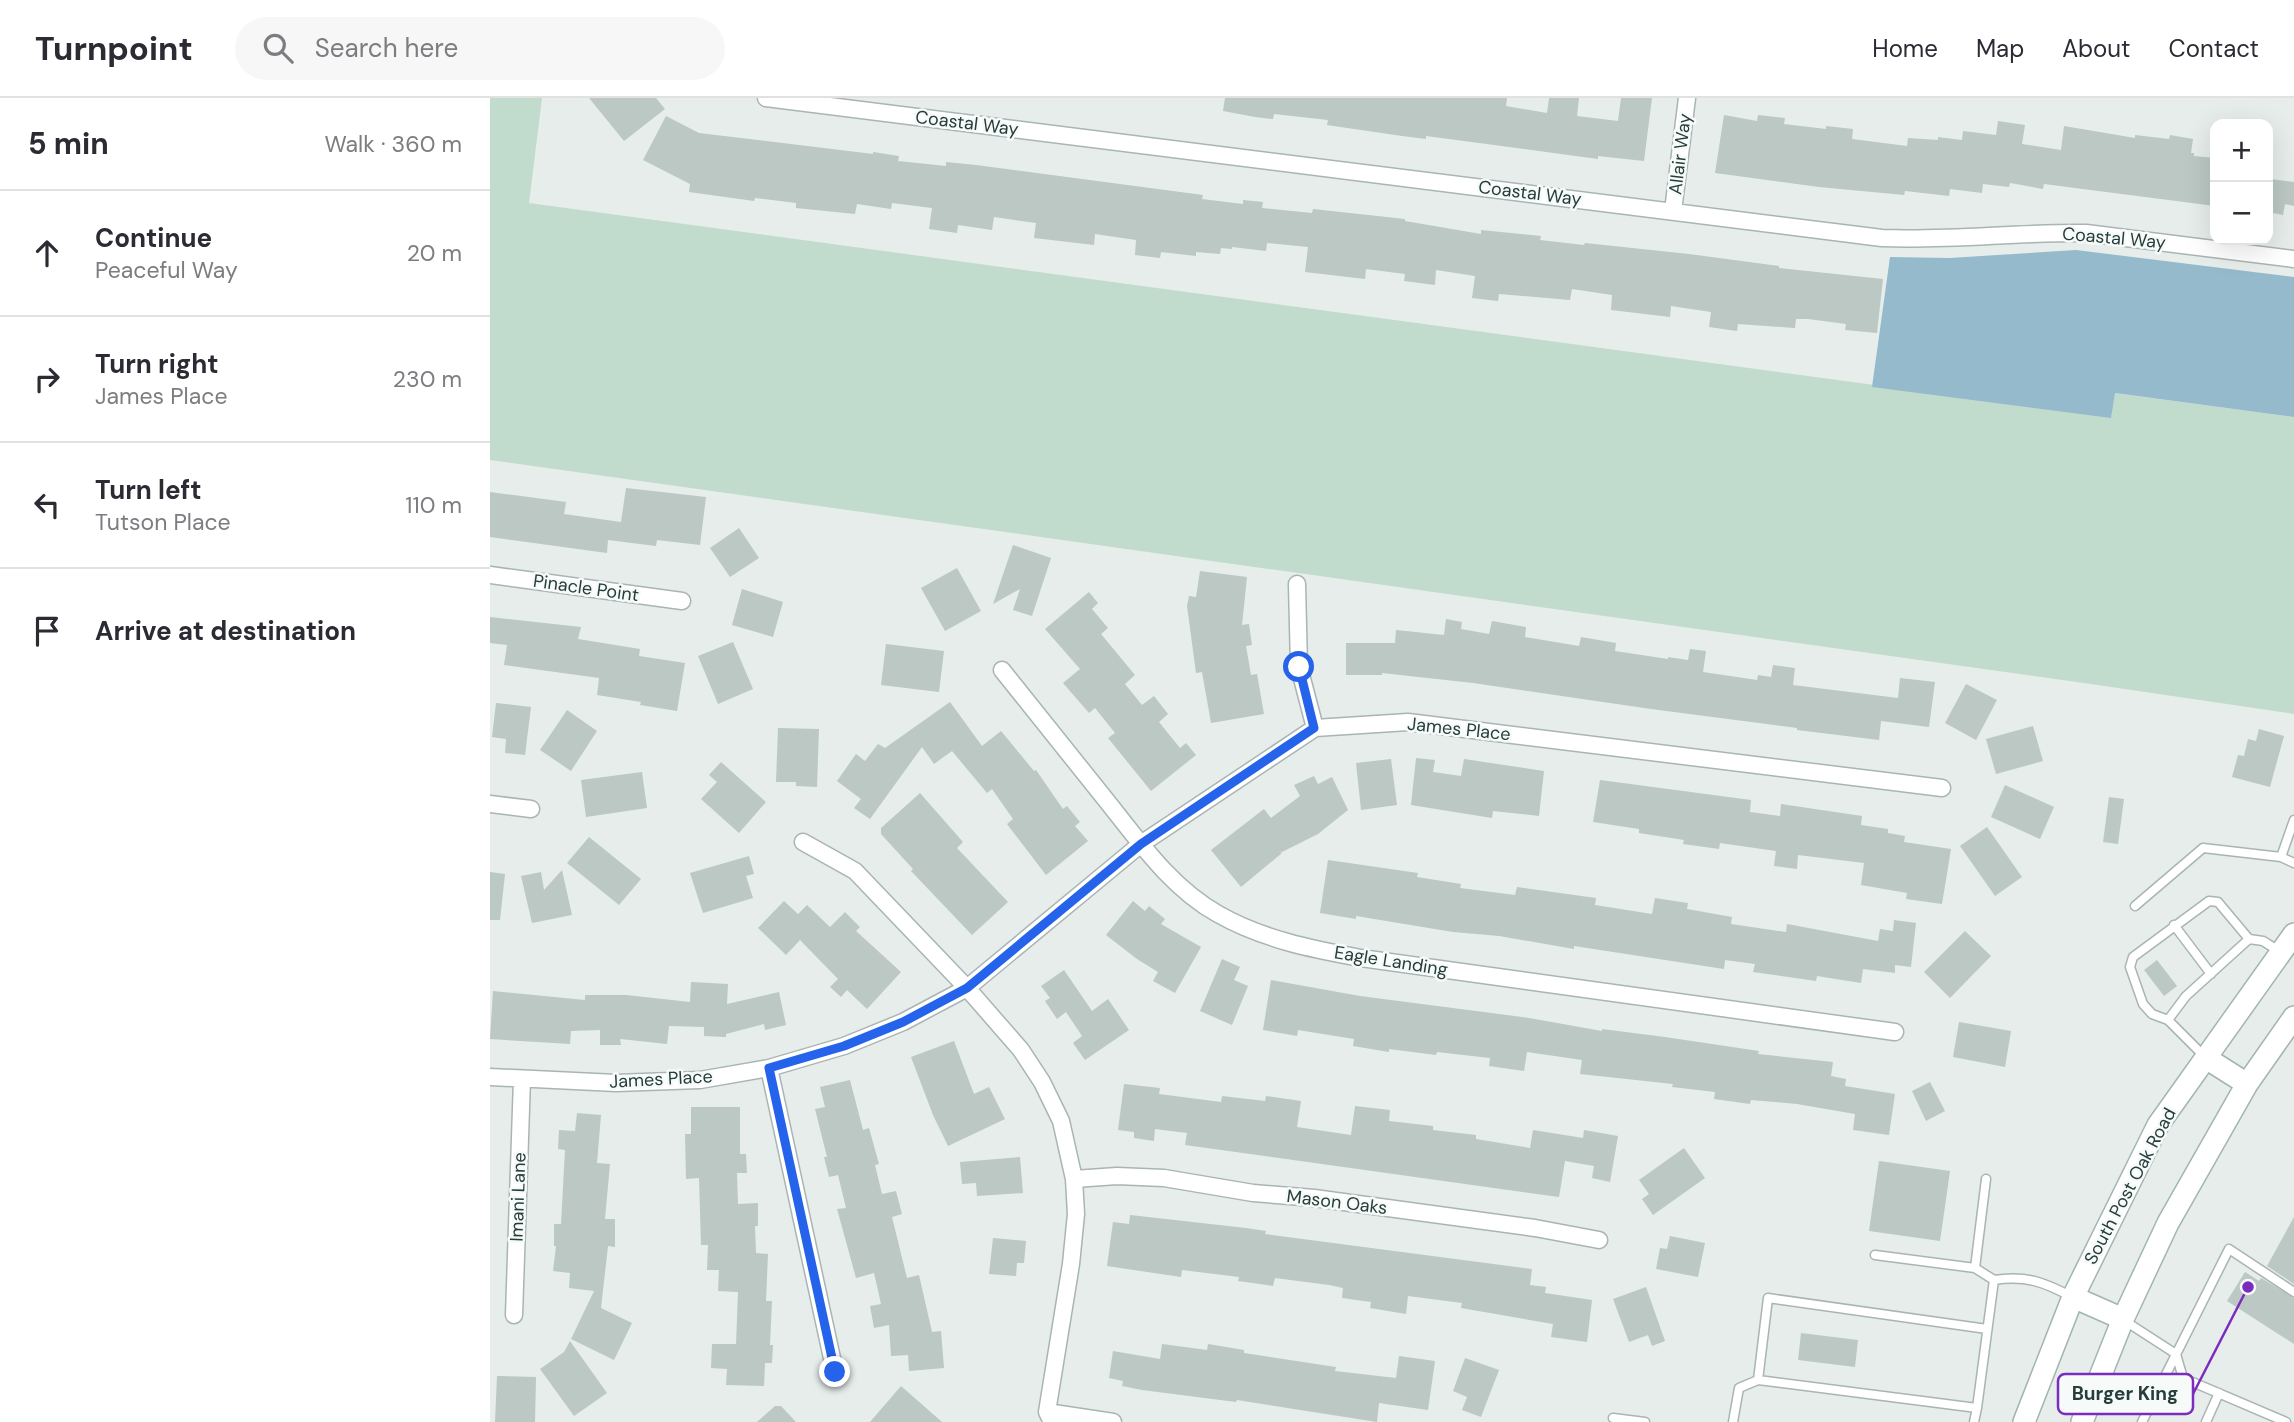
<!DOCTYPE html>
<html lang="en">
<head>
<meta charset="utf-8">
<style>
	:root { --surface:#fff; --page:#f7f7f7; --text:#2b2b33; --muted:#7c7c81; --line:#e1e1e2 }
	body { margin:0; font-family:"DM Sans",sans-serif; background:var(--page); color:var(--text) }
	.controls { position:absolute; right:21px; top:21px; display:grid; overflow:hidden; border-radius:14px; box-shadow:0 7px 28px #0002 }
	.controls button { width:63px; height:63px; display:grid; place-items:center; padding:0; border:0; border-bottom:2px solid var(--line); background:var(--surface); color:var(--text); font:35px sans-serif }
	.stop { position:absolute; width:21px; height:21px; margin:-16px; border:5px solid #2563eb; border-radius:50%; background:#fff }
	.stop.end { background:#2563eb; border-color:#fff; box-shadow:0 2px 7px #0008 }
	.list { margin:0; padding:0; list-style:none }
	h2 { display:flex; justify-content:space-between; align-items:center; height:91px; margin:0; padding:0 28px; font-size:30px }
	h2 small { font-size:23px; font-weight:400; color:var(--muted) }
	.list li { display:grid; grid-template-columns:46px 1fr auto; gap:21px; align-items:center; box-sizing:border-box; height:126px; padding:0 28px; border-top:2px solid var(--line) }
	.list b { display:block; font-size:26px; white-space:nowrap }
	.list p { margin:0; font-size:23px; white-space:nowrap; color:var(--muted) }
	.list em { font-size:23px; font-style:normal; color:var(--muted) }
	.icon { flex:none; width:38px; height:38px; fill:none; stroke:currentColor; stroke-width:2; stroke-linecap:round; stroke-linejoin:round }
	.map { position:relative; flex:none; width:1804px; height:1324px; overflow:hidden }
	header { display:flex; align-items:center; gap:42px; box-sizing:border-box; height:98px; padding:0 35px; background:var(--surface); border-bottom:2px solid var(--line) }
	header strong { font-size:33px }
	nav { display:flex; gap:38px; margin-inline-start:auto; font-size:24px }
	.search { width:490px; height:63px; background:var(--page); display:flex; align-items:center; gap:18px; box-sizing:border-box; padding:0 24px; border-radius:38px; color:var(--muted); font-size:26px }
	main { display:flex }
	aside { flex:1; background:var(--surface) }
	.map>svg:first-child { display:block }
	.green { fill:#c1dccd }
	.water { fill:#94bacc }
	.building { fill:#bbc8c4 }
	.lines { fill:none; stroke-linecap:round; stroke-linejoin:round }
	.service-casing { stroke:#a9b5b3; stroke-width:11 }
	.minor-casing { stroke:#a9b5b3; stroke-width:19 }
	.secondary-casing { stroke:#a2b5b1; stroke-width:24 }
	.service { stroke:#fff; stroke-width:8 }
	.minor { stroke:#fff; stroke-width:16 }
	.secondary { stroke:#fff; stroke-width:21 }
	.route { stroke:#2563eb; stroke-width:9 }
	.labels { text-anchor:middle; dominant-baseline:central; stroke-width:5; stroke-linejoin:round; paint-order:stroke }
	.street-label { font-size:18px; fill:#263d3b; stroke:#f6faf8 }
	.leader { fill:none; stroke:#7b2cbf; stroke-width:2.5 }
	.callout-dot { fill:#7b2cbf; stroke:#f6faf8; stroke-width:2.5 }
	.callout { fill:#f6faf8; stroke:#7b2cbf; stroke-width:2.5 }
	.callout-label { font-size:19px; text-anchor:middle; font-weight:bold; fill:#263d3b }
</style>
</head>
<body>
<header>
<strong>Turnpoint</strong>
<div class="search"><svg class="icon" aria-label="search" viewBox="0 0 24 24"><circle cx="10" cy="10" r="6"/><path d="M15 15l6 6"/></svg>Search here</div>
<nav><a>Home</a><a>Map</a><a>About</a><a>Contact</a></nav>
</header>
<main>
<aside>
<h2>5 min<small>Walk · 360 m</small></h2>
<ul class="list">
<li><svg class="icon" aria-label="ahead" viewBox="0 0 24 24"><path d="M12 20V5M6 11l6-6 6 6"/></svg><div><b>Continue</b><p>Peaceful Way</p></div><em>20 m</em></li>
<li><svg class="icon" aria-label="right" viewBox="0 0 24 24"><path d="M7 20v-9h11M14 6l5 5-5 5"/></svg><div><b>Turn right</b><p>James Place</p></div><em>230 m</em></li>
<li><svg class="icon" aria-label="left" viewBox="0 0 24 24"><path d="M17 20v-9H6M10 6l-5 5 5 5"/></svg><div><b>Turn left</b><p>Tutson Place</p></div><em>110 m</em></li>
<li><svg class="icon" aria-label="arrive" viewBox="0 0 24 24"><path d="M6 21V4h12l-3 4 3 4H6"/></svg><div><b>Arrive at destination</b></div></li>
</ul>
</aside>
<div class="map">
<svg width="1804" height="1324" viewBox="0 0 1804 1324">
	<rect width="100%" height="100%" fill="#e6edeb"/>
	<path class="green" d="M 0,0 L 52,0 L 39,105 L 1621,319 L 1624,295 L 1804,319 L 1804,616 L 1594,585 L 0,362 Z"/>
	<path class="water" d="M 1586,152 L 1804,179 L 1804,319 L 1625,295 L 1621,320 L 1382,289 L 1400,159 L 1460,160 Z"/>
	<path class="building" d="M 99,0 L 166,0 L 175,11 L 134,43 Z
		M 735,0 L 1017,0 L 1016,8 L 1057,15 L 1059,0 L 1089,0 L 1087,18 L 1128,23 L 1131,0 L 1162,0 L 1154,63 L 1108,58 L 1108,61 L 936,38 L 936,41 L 912,38 L 837,27 L 838,22 L 784,16 L 783,21 L 765,19 L 733,13 Z
		M 1234,17 L 1267,23 L 1268,17 L 1295,20 L 1294,26 L 1336,31 L 1336,28 L 1363,31 L 1362,41 L 1417,48 L 1418,40 L 1448,42 L 1448,39 L 1472,42 L 1473,33 L 1506,37 L 1508,23 L 1535,27 L 1532,46 L 1571,52 L 1574,28 L 1645,40 L 1645,37 L 1679,41 L 1680,37 L 1703,41 L 1701,55 L 1704,55 L 1704,58 L 1725,60 L 1725,108 L 1554,86 L 1553,91 L 1520,85 L 1519,89 L 1493,86 L 1492,95 L 1460,91 L 1459,98 L 1415,93 L 1414,97 L 1329,89 L 1225,75 Z
		M 176,18 L 209,35 L 383,56 L 383,54 L 409,58 L 408,63 L 456,68 L 456,64 L 486,67 L 713,97 L 712,101 L 753,106 L 753,102 L 773,104 L 772,110 L 822,115 L 823,111 L 915,121 L 915,123 L 991,136 L 991,132 L 1051,138 L 1050,142 L 1094,147 L 1095,145 L 1199,156 L 1289,168 L 1289,170 L 1393,181 L 1387,235 L 1355,232 L 1356,226 L 1318,221 L 1306,221 L 1305,230 L 1248,226 L 1247,233 L 1219,229 L 1221,214 L 1181,208 L 1180,219 L 1121,212 L 1122,197 L 1082,191 L 1080,202 L 1009,196 L 1008,203 L 982,200 L 985,178 L 946,172 L 945,187 L 914,183 L 915,176 L 876,171 L 875,181 L 815,174 L 818,149 L 777,145 L 776,153 L 742,149 L 742,151 L 731,150 L 730,156 L 706,154 L 706,158 L 671,154 L 670,160 L 645,157 L 646,142 L 605,136 L 604,147 L 544,140 L 546,125 L 504,119 L 502,132 L 468,127 L 467,135 L 439,131 L 442,110 L 402,105 L 401,111 L 367,106 L 365,116 L 306,110 L 306,105 L 265,100 L 264,103 L 199,94 L 200,86 L 153,62 Z
		M 1781,81 L 1804,84 L 1804,108 L 1795,106 L 1793,117 L 1778,114 Z
		M 136,390 L 216,399 L 210,447 L 167,442 L 166,448 L 118,442 L 117,455 L 0,439 L 0,394 L 76,404 L 74,416 L 131,424 Z
		M 249,430 L 269,460 L 240,479 L 220,450 Z
		M 523,447 L 561,460 L 542,518 L 523,512 L 530,491 L 503,506 Z
		M 467,470 L 491,513 L 455,533 L 431,490 Z
		M 710,473 L 757,479 L 752,527 L 759,526 L 762,547 L 756,548 L 761,577 L 767,576 L 774,616 L 721,625 L 712,574 L 706,575 L 697,508 L 699,498 L 706,499 Z
		M 252,491 L 293,504 L 283,539 L 242,527 Z
		M 599,494 L 608,505 L 602,511 L 618,530 L 611,536 L 645,577 L 635,586 L 652,607 L 664,598 L 678,616 L 669,624 L 690,650 L 696,645 L 706,657 L 661,693 L 618,640 L 625,635 L 605,610 L 599,615 L 573,585 L 590,571 L 555,531 Z
		M 0,519 L 91,529 L 88,541 L 150,551 L 149,558 L 195,565 L 187,613 L 150,607 L 151,604 L 107,597 L 109,580 L 14,567 L 17,547 L 0,545 Z
		M 956,521 L 972,524 L 971,531 L 999,536 L 1002,523 L 1036,529 L 1035,539 L 1089,548 L 1091,539 L 1126,545 L 1125,553 L 1178,561 L 1178,559 L 1198,562 L 1200,551 L 1216,553 L 1213,574 L 1267,582 L 1268,577 L 1281,579 L 1283,567 L 1305,570 L 1303,587 L 1408,600 L 1410,580 L 1445,584 L 1439,629 L 1391,623 L 1389,642 L 1307,632 L 1307,630 L 1161,611 L 983,585 L 892,575 L 892,577 L 856,577 L 856,545 L 905,545 L 906,532 L 954,537 Z
		M 243,544 L 263,591 L 228,606 L 208,558 Z
		M 396,546 L 454,553 L 449,594 L 391,587 Z
		M 1476,586 L 1507,602 L 1486,642 L 1455,625 Z
		M 460,604 L 492,648 L 511,633 L 544,673 L 546,672 L 573,711 L 577,708 L 590,724 L 585,728 L 598,743 L 556,777 L 517,726 L 523,721 L 502,691 L 497,695 L 462,653 L 444,666 L 432,649 L 380,721 L 364,710 L 371,701 L 347,683 L 366,656 L 375,663 L 388,646 L 395,650 Z
		M 6,605 L 41,609 L 35,657 L 15,655 L 16,641 L 2,639 Z
		M 77,612 L 107,633 L 81,673 L 50,652 Z
		M 1543,628 L 1553,663 L 1506,676 L 1496,641 Z
		M 288,630 L 329,631 L 327,689 L 306,688 L 306,684 L 286,684 Z
		M 1769,631 L 1794,638 L 1780,689 L 1742,679 L 1748,657 L 1754,658 L 1758,641 L 1766,643 Z
		M 926,660 L 945,662 L 943,674 L 971,678 L 974,661 L 1054,673 L 1049,718 L 1003,713 L 1002,720 L 921,707 Z
		M 901,661 L 907,707 L 871,712 L 866,665 Z
		M 231,664 L 276,704 L 249,735 L 211,701 L 227,684 L 219,677 Z
		M 152,674 L 157,710 L 96,719 L 91,682 Z
		M 824,678 L 828,686 L 842,679 L 858,712 L 828,736 L 790,755 L 792,755 L 751,789 L 721,752 L 774,711 L 781,720 L 810,698 L 804,687 Z
		M 1110,682 L 1261,702 L 1260,714 L 1290,718 L 1291,706 L 1372,718 L 1371,727 L 1398,731 L 1398,735 L 1415,738 L 1414,744 L 1461,751 L 1452,806 L 1416,801 L 1417,795 L 1371,787 L 1374,765 L 1308,757 L 1307,771 L 1284,768 L 1286,753 L 1230,745 L 1229,751 L 1193,746 L 1194,742 L 1149,735 L 1149,731 L 1103,724 Z
		M 1515,687 L 1564,709 L 1550,741 L 1501,719 Z
		M 430,695 L 473,744 L 467,750 L 518,804 L 482,837 L 421,773 L 423,771 L 391,736 L 391,730 Z
		M 1619,699 L 1634,701 L 1628,746 L 1613,744 Z
		M 1497,729 L 1532,779 L 1505,798 L 1470,748 Z
		M 99,739 L 151,781 L 129,807 L 77,765 Z
		M 259,758 L 264,776 L 256,778 L 263,800 L 213,815 L 200,775 Z
		M 838,762 L 928,775 L 927,779 L 971,786 L 970,790 L 1025,797 L 1027,789 L 1106,800 L 1105,807 L 1162,816 L 1165,800 L 1198,805 L 1197,811 L 1242,819 L 1241,826 L 1296,834 L 1297,826 L 1388,843 L 1390,831 L 1403,833 L 1404,822 L 1426,825 L 1421,869 L 1405,867 L 1405,875 L 1373,871 L 1371,885 L 1327,878 L 1326,883 L 1263,874 L 1265,866 L 1235,862 L 1234,871 L 1084,848 L 1084,851 L 1009,838 L 963,834 L 866,818 L 866,821 L 830,815 Z
		M 72,772 L 82,817 L 42,825 L 31,778 L 51,774 L 54,792 Z
		M 0,774 L 15,776 L 10,822 L 0,822 Z
		M 294,803 L 308,816 L 317,807 L 340,829 L 355,814 L 370,829 L 366,833 L 411,874 L 377,911 L 357,892 L 351,899 L 340,889 L 348,881 L 310,842 L 296,857 L 268,830 Z
		M 643,803 L 655,813 L 659,808 L 675,821 L 671,826 L 711,849 L 685,895 L 663,883 L 668,874 L 647,861 L 616,837 Z
		M 1475,833 L 1501,858 L 1460,900 L 1434,874 Z
		M 732,861 L 750,869 L 744,882 L 758,888 L 742,927 L 710,913 Z
		M 1667,862 L 1687,888 L 1674,898 L 1654,872 Z
		M 574,872 L 602,913 L 618,901 L 639,932 L 595,962 L 583,945 L 592,938 L 576,914 L 567,921 L 555,903 L 560,900 L 551,888 Z
		M 781,882 L 870,898 L 1039,920 L 1112,933 L 1112,931 L 1175,939 L 1269,953 L 1268,956 L 1343,964 L 1341,978 L 1356,981 L 1355,988 L 1405,996 L 1399,1037 L 1363,1032 L 1365,1016 L 1307,1006 L 1261,1002 L 1260,1006 L 1224,1001 L 1225,994 L 1182,989 L 1183,986 L 1090,976 L 1092,962 L 1037,954 L 1034,973 L 999,968 L 1000,960 L 947,954 L 946,957 L 899,951 L 899,954 L 863,948 L 864,941 L 808,932 L 807,938 L 773,932 Z
		M 201,884 L 238,886 L 237,906 L 289,894 L 296,927 L 275,932 L 274,926 L 236,936 L 236,939 L 214,938 L 214,929 L 179,928 L 177,946 L 130,941 L 131,947 L 110,947 L 110,932 L 81,933 L 80,946 L 0,941 L 3,893 L 95,902 L 95,897 L 136,897 L 200,904 Z
		M 1469,924 L 1521,933 L 1515,969 L 1463,959 Z
		M 464,943 L 484,996 L 499,989 L 515,1021 L 458,1048 L 443,1017 L 421,959 Z
		M 360,982 L 373,1032 L 379,1030 L 389,1066 L 385,1067 L 392,1096 L 406,1093 L 412,1116 L 402,1119 L 417,1180 L 429,1177 L 442,1234 L 451,1233 L 454,1270 L 419,1273 L 418,1257 L 401,1258 L 399,1227 L 384,1230 L 380,1208 L 391,1206 L 384,1175 L 366,1180 L 347,1111 L 356,1110 L 348,1077 L 339,1079 L 334,1059 L 337,1059 L 325,1011 L 335,1009 L 330,989 Z
		M 1440,984 L 1455,1013 L 1436,1023 L 1422,993 Z
		M 634,986 L 670,990 L 669,996 L 731,1004 L 732,998 L 775,1003 L 776,998 L 811,1003 L 807,1029 L 861,1037 L 865,1008 L 900,1012 L 899,1023 L 943,1028 L 943,1032 L 986,1037 L 986,1041 L 1040,1050 L 1043,1032 L 1093,1040 L 1094,1032 L 1128,1038 L 1120,1084 L 1102,1080 L 1104,1068 L 1075,1063 L 1069,1099 L 695,1047 L 697,1035 L 665,1031 L 664,1043 L 644,1040 L 644,1034 L 628,1032 Z
		M 201,1009 L 250,1009 L 250,1056 L 256,1056 L 257,1075 L 247,1075 L 248,1106 L 268,1105 L 268,1128 L 265,1128 L 266,1155 L 278,1156 L 276,1203 L 282,1203 L 280,1247 L 283,1247 L 282,1265 L 275,1265 L 274,1288 L 236,1287 L 237,1271 L 221,1270 L 222,1246 L 246,1246 L 248,1194 L 228,1193 L 229,1172 L 217,1172 L 218,1147 L 211,1147 L 209,1080 L 196,1081 L 195,1036 L 201,1036 Z
		M 87,1015 L 111,1017 L 107,1065 L 120,1066 L 115,1121 L 125,1121 L 125,1149 L 118,1148 L 111,1210 L 142,1225 L 124,1262 L 81,1241 L 104,1193 L 79,1190 L 80,1175 L 63,1173 L 66,1148 L 64,1148 L 64,1126 L 71,1126 L 75,1052 L 68,1051 L 69,1032 L 85,1033 Z
		M 1194,1050 L 1215,1080 L 1163,1117 L 1152,1101 L 1159,1096 L 1149,1082 Z
		M 530,1059 L 533,1095 L 487,1098 L 486,1085 L 472,1086 L 470,1064 Z
		M 1389,1063 L 1460,1073 L 1450,1143 L 1379,1133 Z
		M 640,1117 L 756,1130 L 776,1133 L 775,1136 L 1042,1171 L 1040,1187 L 1056,1189 L 1055,1195 L 1102,1202 L 1097,1244 L 1061,1239 L 1063,1226 L 971,1210 L 972,1205 L 918,1198 L 916,1216 L 880,1210 L 881,1204 L 852,1200 L 853,1190 L 839,1187 L 785,1180 L 783,1188 L 748,1183 L 749,1179 L 692,1172 L 691,1179 L 617,1168 L 623,1124 L 639,1126 Z
		M 1804,1119 L 1804,1186 L 1777,1168 Z
		M 1180,1138 L 1215,1145 L 1208,1179 L 1166,1171 L 1170,1150 L 1177,1151 Z
		M 503,1140 L 536,1143 L 534,1165 L 527,1165 L 526,1178 L 499,1176 Z
		M 1755,1174 L 1769,1183 L 1771,1180 L 1804,1200 L 1804,1246 L 1737,1203 Z
		M 1156,1189 L 1175,1243 L 1162,1248 L 1158,1237 L 1139,1244 L 1123,1201 Z
		M 1311,1235 L 1368,1242 L 1365,1269 L 1308,1262 Z
		M 80,1243 L 117,1295 L 84,1318 L 50,1271 L 74,1254 Z
		M 672,1246 L 717,1252 L 718,1246 L 754,1252 L 754,1255 L 846,1269 L 845,1273 L 906,1280 L 909,1258 L 945,1263 L 938,1312 L 889,1305 L 887,1324 L 747,1302 L 746,1304 L 652,1292 L 632,1288 L 633,1283 L 619,1280 L 623,1253 L 670,1261 Z
		M 975,1260 L 1009,1272 L 991,1319 L 972,1312 L 977,1299 L 963,1293 Z
		M 7,1278 L 46,1279 L 45,1324 L 5,1324 Z
		M 411,1288 L 452,1324 L 380,1324 Z
		M 285,1308 L 291,1308 L 306,1324 L 267,1324 Z"/>
	<g class="lines">
		<defs>
			<path id="service" d="M 1791,759 L 1804,722
				M 1645,808 L 1713,750 L 1791,759 L 1804,765
				M 1684,827 L 1721,876
				M 1678,922 L 1696,898 L 1759,841
				M 1714,958 L 1678,922 L 1662,916 L 1653,906 L 1640,869 L 1643,859 L 1719,803 L 1728,804 L 1759,841 L 1773,843 L 1789,853
				M 1496,1081 L 1485,1170 L 1504,1182
				M 1385,1157 L 1485,1170
				M 1635,1223 L 1686,1256 L 1693,1280 L 1796,1324
				M 1268,1282 L 1278,1200 L 1497,1231
				M 1123,1320 L 1155,1324
				M 1243,1324 L 1249,1290 L 1268,1282 L 1487,1310 L 1504,1182 C 1536,1177 1554,1184 1582,1199
				M 1484,1324 L 1487,1310
				M 1652,1324 L 1739,1151 L 1804,1194
				M 1716,1324 L 1729,1295"/>
			<path id="minor" d="M 276,0 L 1392,140 C 1460,143 1528,134 1596,135 L 1804,161
				M 1183,113 L 1197,0
				M 0,477 L 192,503
				M 807,486 L 809,569 L 825,630
				M 512,572 C 546,615 581,658 616,702 C 648,742 681,790 728,816 C 772,841 821,851 871,860 L 1405,934
				M 0,706 L 41,711
				M 313,744 L 365,773 L 477,890 L 531,952 L 552,984 L 571,1023 L 584,1081 L 586,1116 L 581,1166 L 557,1314 L 562,1324
				M 279,970 L 345,1274
				M 0,979 L 126,985 L 210,982 L 279,970 L 354,948 L 413,924 L 477,890 L 651,746 L 825,630 L 918,624 L 1452,690
				M 584,1081 L 627,1078 L 674,1080 L 763,1095 L 824,1100 L 1045,1130 L 1109,1142
				M 24,1217 L 32,981
				M 557,1314 L 623,1324"/>
			<path id="secondary" d="M 1716,960 L 1757,986
				M 1583,1199 L 1633,1221
				M 1534,1324 L 1583,1199 L 1668,1027 L 1804,836
				M 1592,1324 L 1633,1221 L 1678,1125 L 1757,986 L 1804,919"/>
		</defs>
		<use href="#service" class="service-casing"/>
		<use href="#minor" class="minor-casing"/>
		<use href="#secondary" class="secondary-casing"/>
		<use href="#service" class="service"/>
		<use href="#minor" class="minor"/>
		<use href="#secondary" class="secondary"/>
	</g>
	<g class="lines">
		<path class="route" d="M 345,1274 L 279,970 L 354,948 L 413,924 L 477,890 L 651,746 L 824,630 L 809,569"/>
	</g>
	<g class="labels">
		<g class="street-label">
			<text transform="translate(477 25) rotate(7)">Coastal Way</text>
			<text transform="translate(1190 56) rotate(-83)">Allair Way</text>
			<text transform="translate(1040 95) rotate(7)">Coastal Way</text>
			<text transform="translate(1624 140) rotate(5)">Coastal Way</text>
			<text transform="translate(96 490) rotate(8)">Pinacle Point</text>
			<text transform="translate(969 631) rotate(6)">James Place</text>
			<text transform="translate(901 863) rotate(9)">Eagle Landing</text>
			<text transform="translate(171 981) rotate(-3)">James Place</text>
			<text transform="translate(1640 1088) rotate(-62)">South Post Oak Road</text>
			<text transform="translate(28 1099) rotate(-88)">Imani Lane</text>
			<text transform="translate(847 1104) rotate(7)">Mason Oaks</text>
		</g>
	</g>
	<path class="leader" d="M1758 1189L1703 1296"/>
	<circle class="callout-dot" cx="1758" cy="1189" r="7"/>
	<rect class="callout" x="1568" y="1276" width="135" height="40" rx="7"/>
	<g class="callout-label">
		<text x="1635" y="1302">Burger King</text>
	</g>
</svg>
<div class="controls">
<button>+</button>
<button>−</button>
</div>
<div class="stop" style="left:809px;top:569px"></div>
<div class="stop end" style="left:345px;top:1274px"></div>
</div>
</main>
</body>
</html>
